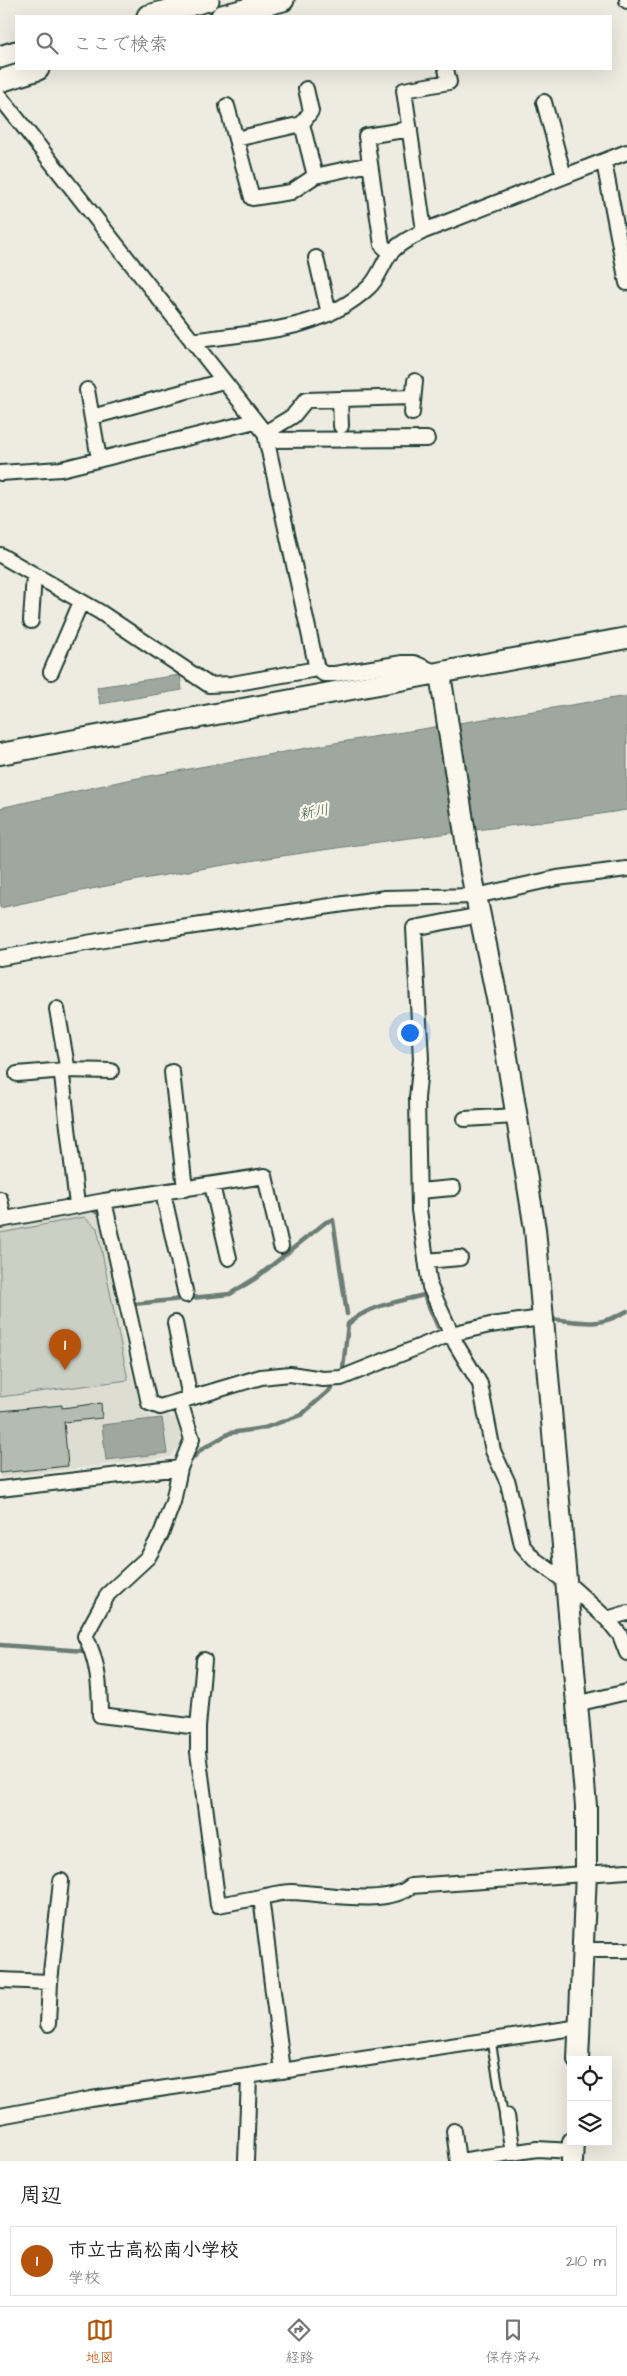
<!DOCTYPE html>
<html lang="ja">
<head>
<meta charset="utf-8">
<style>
	:root { --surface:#fff; --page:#f2f2f2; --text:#222; --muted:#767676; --line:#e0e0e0; --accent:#b45309 }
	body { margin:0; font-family:"Architects Daughter","Klee One",sans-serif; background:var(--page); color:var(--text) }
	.controls { position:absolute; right:15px; bottom:15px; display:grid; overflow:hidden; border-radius:0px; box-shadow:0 5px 20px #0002 }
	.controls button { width:45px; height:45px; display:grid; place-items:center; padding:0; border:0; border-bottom:1px solid var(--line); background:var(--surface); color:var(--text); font:25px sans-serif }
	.you { position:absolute; left:409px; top:1032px; width:18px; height:18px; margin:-12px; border:4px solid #fff; border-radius:50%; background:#1a73e8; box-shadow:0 0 0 8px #1a73e833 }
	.badge { display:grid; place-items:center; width:32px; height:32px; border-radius:50%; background:var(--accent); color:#fff; font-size:16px; font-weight:700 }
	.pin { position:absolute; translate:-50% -41px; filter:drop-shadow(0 1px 2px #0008) }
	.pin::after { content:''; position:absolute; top:26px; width:18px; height:15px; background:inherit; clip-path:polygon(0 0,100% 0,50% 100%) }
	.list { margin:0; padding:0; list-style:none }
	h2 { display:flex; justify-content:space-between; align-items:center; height:65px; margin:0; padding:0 20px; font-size:21px }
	h2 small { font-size:16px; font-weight:400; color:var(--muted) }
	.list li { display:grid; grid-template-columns:32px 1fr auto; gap:15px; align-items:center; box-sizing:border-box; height:70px; margin:0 10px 10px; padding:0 10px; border:1px solid var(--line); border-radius:0px }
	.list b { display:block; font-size:19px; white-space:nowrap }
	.list p { margin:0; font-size:16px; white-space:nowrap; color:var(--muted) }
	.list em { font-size:16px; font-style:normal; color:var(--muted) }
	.icon { flex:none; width:28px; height:28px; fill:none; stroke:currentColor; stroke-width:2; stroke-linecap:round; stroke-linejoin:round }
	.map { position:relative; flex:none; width:627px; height:2161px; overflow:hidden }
	.search { position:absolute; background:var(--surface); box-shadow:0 5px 20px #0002; left:15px; right:15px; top:15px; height:55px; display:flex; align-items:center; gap:12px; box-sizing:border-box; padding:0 18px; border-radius:0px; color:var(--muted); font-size:19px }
	.sheet { height:145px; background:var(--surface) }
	nav { display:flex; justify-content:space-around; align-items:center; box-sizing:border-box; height:70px; border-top:1px solid var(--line); background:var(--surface); font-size:14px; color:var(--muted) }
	nav a { display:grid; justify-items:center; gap:2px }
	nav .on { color:var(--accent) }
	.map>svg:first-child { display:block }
	.built { fill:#ddddd2 }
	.green { fill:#cbcfc4; stroke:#75867c }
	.water { fill:#9fa89f; stroke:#6c7d74 }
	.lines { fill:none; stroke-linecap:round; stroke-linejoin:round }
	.stream { stroke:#6c7d74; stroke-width:4.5 }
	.building { fill:#b4bbb0; stroke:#1f3d34 }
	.lane-casing { stroke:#1f3d34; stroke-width:11 }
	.street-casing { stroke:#1f3d34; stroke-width:18 }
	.secondary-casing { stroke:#1f3d34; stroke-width:24 }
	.primary-casing { stroke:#1f3d34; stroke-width:25 }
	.lane { stroke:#fbf7ec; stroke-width:7 }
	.street { stroke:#fbf7ec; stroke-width:14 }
	.secondary { stroke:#fbf7ec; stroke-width:20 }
	.primary { stroke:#fbf7ec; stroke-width:21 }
	.labels { text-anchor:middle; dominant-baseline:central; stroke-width:4.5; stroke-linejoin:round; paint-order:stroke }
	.water-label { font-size:15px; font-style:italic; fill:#455d54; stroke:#fbf7ec }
</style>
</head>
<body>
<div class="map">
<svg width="627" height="2161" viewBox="0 0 627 2161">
	<rect width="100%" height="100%" fill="#eeece1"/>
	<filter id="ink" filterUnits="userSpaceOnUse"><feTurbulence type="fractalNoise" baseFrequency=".02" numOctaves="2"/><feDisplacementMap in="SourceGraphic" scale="10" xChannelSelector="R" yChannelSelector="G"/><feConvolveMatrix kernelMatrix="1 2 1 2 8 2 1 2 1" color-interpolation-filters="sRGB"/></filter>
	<g filter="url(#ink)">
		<path class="built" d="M 91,1212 L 100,1218 L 124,1343 L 138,1397 L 148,1414 L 153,1418 L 168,1415 L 182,1422 L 184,1432 L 178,1447 L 170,1457 L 0,1478 L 0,1229 Z"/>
		<path class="green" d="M 84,1217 L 97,1228 L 128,1380 L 0,1397 L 0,1233 Z"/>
		<path class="water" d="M 180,675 L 182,690 L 100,704 L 97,687 Z
			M 627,696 L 627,810 C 524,826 419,835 316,851 C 210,866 104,885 0,908 L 0,808 L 127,780 L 335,743 Z
			M 162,1418 L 167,1453 L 106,1460 L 102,1425 Z"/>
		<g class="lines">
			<path class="stream" d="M 90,1208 L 104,1217
				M 134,1304 L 230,1294 L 256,1278 L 326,1222 L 333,1220 L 347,1314
				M 550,1319 C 582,1322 599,1328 627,1311
				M 343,1368 L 348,1324 C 368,1305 398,1302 424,1295 L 438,1327
				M 187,1464 L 202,1449 L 230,1433 L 264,1428 L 301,1415 L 332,1388
				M 182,1490 L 186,1471
				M 0,1645 L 85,1651 L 86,1648"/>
		</g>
		<path class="building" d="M 101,1403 L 102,1418 L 64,1422 L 68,1466 L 0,1473 L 0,1411 L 62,1405 L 62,1408 Z"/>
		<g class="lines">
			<defs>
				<path id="lane" d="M 491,2040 L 503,2112 L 507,2116"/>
				<path id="street" d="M 627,0 L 627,1
					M 306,89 L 311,111 L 302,124 L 315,176
					M 0,97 L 265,433 L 317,669 L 324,674 L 335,674 L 403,663 L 414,663 L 437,673
					M 544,102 L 564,176
					M 227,106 L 252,198 L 291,192 L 315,176 L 370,164
					M 236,139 L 302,124
					M 604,162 L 627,283
					M 424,231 L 404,90 L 449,82 L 446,69
					M 390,253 L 382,245 L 366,136 L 410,129
					M 316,258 L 329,314
					M 192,341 C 252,332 322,332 369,287 C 378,279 382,265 389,255 C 397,244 412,237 424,231 L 627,152
					M 87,390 L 99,459
					M 340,399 L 341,426
					M 412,413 L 415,381
					M 92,417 L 223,381
					M 265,433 L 293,416 L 306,400 L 413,397
					M 267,440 L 427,439
					M 0,473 L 61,469 L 255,421
					M 0,555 L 100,612 L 209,685 L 232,684 L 317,669
					M 31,621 L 34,575
					M 51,672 L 81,602
					M 480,915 L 414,928 L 421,1059 L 417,1098 L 419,1210 L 430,1287 L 456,1344 L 480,1384 L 493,1451 L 508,1483 L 522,1545 L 534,1559 L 565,1581 L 607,1619 L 627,1613
					M 0,958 L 133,935 L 385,898 L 476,896 L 557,878 L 627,869
					M 57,1009 L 67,1066 L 62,1076 L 77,1205
					M 172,1072 L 185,1189
					M 17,1074 L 65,1070 L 111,1071
					M 465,1119 L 516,1116
					M 212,1185 L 229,1258
					M 419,1191 L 453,1188
					M 163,1193 L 186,1295
					M 0,1199 L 4,1219
					M 104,1201 L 265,1176 L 281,1246
					M 0,1220 L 104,1201 L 149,1403 L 160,1407 L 261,1377 L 290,1374 L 323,1379 L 341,1378 L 451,1334 L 490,1325 L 542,1318
					M 426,1261 L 460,1258
					M 175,1323 L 190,1398
					M 180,1468 L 173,1502 L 161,1534 L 148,1557 L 108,1594 L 85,1636 C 98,1660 100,1687 100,1715 L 198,1727 L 204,1660
					M 0,1489 L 180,1468 L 192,1439 L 180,1402
					M 607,1619 L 620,1635 L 627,1653
					M 576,1704 L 627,1692
					M 198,1727 L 198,1752 L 218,1905 L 261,1897 L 283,2071
					M 261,1897 C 271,1895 282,1892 292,1892 C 323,1893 387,1907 411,1886 L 627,1871
					M 583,1950 L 627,1950
					M 0,1980 L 50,1982 L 61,1881
					M 48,2024 L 50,1982
					M 0,2116 L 91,2099 L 580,2027
					M 507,2116 L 513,2153
					M 454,2131 L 458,2161
					M 246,2161 L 249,2076
					M 460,2161 L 537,2149 L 573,2151"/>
				<path id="secondary" d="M 440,674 L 471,872 L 499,1008 L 535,1229 L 586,1806 L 586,1872 L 578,2060
					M 0,754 L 627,638
					M 572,2161 L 573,2142"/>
				<path id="primary" d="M 148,16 L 208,0
					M 222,16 L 283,0
					M 0,57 L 16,52
					M 0,81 L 38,69"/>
			</defs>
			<use href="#lane" class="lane-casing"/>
			<use href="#street" class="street-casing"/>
			<use href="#secondary" class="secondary-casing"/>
			<use href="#primary" class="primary-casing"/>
			<use href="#lane" class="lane"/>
			<use href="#street" class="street"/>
			<use href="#secondary" class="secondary"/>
			<use href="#primary" class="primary"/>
		</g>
	</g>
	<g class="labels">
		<g class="water-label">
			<text transform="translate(314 812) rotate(-10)">新川</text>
		</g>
	</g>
</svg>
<div class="controls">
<button><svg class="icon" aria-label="locate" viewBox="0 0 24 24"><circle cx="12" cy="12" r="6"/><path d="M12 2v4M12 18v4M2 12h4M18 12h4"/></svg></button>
<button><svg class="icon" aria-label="layers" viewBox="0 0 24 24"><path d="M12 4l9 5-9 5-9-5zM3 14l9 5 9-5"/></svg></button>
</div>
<div class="you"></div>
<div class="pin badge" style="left:65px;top:1370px">1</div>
<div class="search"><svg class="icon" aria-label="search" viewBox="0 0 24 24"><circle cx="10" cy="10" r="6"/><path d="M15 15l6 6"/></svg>ここで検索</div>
</div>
<section class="sheet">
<h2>周辺<small></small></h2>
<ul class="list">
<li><span class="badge">1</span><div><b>市立古高松南小学校</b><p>学校</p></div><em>210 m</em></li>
</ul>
</section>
<nav>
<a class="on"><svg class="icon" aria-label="map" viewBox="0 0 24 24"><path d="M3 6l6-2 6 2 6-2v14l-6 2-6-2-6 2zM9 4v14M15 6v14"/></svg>地図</a>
<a><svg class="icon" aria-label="directions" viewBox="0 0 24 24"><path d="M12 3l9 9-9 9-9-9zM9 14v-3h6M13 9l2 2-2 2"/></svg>経路</a>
<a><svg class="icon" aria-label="saved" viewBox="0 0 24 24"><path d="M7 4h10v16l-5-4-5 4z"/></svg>保存済み</a>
</nav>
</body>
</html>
